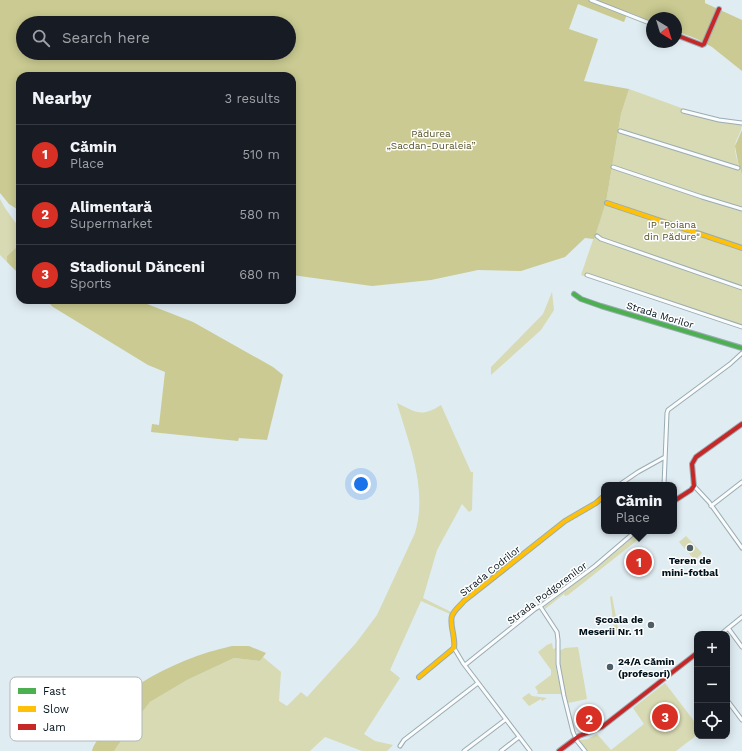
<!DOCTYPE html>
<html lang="en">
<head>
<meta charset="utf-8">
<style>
	:root { --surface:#171b24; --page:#242831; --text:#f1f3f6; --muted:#9ea1a6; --line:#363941; --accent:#d93025 }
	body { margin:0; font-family:"Work Sans",sans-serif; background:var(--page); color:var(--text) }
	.controls { position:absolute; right:12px; bottom:12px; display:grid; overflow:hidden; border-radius:8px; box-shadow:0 2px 10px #0003 }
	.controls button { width:36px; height:36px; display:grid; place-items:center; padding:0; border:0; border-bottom:1px solid var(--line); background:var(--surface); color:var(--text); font:20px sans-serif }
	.compass { position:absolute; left:646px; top:12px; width:36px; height:36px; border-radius:50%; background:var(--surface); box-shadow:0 2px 10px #0003; rotate:142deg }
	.you { position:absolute; left:361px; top:484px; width:14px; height:14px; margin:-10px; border:3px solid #fff; border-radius:50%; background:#1a73e8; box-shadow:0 0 0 6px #1a73e833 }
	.badge { display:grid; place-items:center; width:26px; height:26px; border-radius:50%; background:var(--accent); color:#fff; font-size:13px; font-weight:700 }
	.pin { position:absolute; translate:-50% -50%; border:2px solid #fff; box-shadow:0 1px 4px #0006 }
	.popup { position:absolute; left:601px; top:482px; width:76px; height:52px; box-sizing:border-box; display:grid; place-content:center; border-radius:8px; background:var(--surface); filter:drop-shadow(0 1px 3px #0005); font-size:13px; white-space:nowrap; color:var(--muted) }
	.popup b { font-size:15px; color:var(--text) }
	.popup::after { content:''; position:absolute; left:50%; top:100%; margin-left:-8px; border:8px solid transparent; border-top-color:var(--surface) }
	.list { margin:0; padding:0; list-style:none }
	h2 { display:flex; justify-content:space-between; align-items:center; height:52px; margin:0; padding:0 16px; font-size:17px }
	h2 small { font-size:13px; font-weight:400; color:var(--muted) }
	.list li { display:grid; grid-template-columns:26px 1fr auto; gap:12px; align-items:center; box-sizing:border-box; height:60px; padding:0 16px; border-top:1px solid var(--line) }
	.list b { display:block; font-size:15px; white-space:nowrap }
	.list p { margin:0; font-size:13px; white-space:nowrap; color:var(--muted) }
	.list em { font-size:13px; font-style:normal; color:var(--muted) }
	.icon { flex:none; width:22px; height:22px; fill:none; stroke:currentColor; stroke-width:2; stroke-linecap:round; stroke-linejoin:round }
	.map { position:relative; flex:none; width:742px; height:751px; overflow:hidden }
	.search { position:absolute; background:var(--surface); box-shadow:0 2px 10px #0003; left:16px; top:16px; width:280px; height:44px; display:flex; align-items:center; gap:10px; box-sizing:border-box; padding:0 14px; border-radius:22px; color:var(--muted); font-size:15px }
	.panel { position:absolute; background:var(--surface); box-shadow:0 2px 10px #0003; left:16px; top:72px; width:280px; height:232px; border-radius:12px }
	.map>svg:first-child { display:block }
	.green { fill:#d7dab2 }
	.forest { fill:#caca92; fill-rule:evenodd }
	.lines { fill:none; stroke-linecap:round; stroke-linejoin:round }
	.stream { stroke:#f3c2e2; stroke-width:1 }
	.street-casing { stroke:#9aacb3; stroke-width:5 }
	.fast-casing { stroke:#9aacb3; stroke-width:6 }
	.slow-casing { stroke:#9aacb3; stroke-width:6 }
	.jam-casing { stroke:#9aacb3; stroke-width:6 }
	.street { stroke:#fafcfd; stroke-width:3 }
	.fast { stroke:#4caf50; stroke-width:4 }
	.slow { stroke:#ffc107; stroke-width:4 }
	.jam { stroke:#c62828; stroke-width:4 }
	.poi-dot { fill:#4e5e66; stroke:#fff; stroke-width:1.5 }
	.labels { text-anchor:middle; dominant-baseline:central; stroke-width:3; stroke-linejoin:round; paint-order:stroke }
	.park-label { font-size:10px; fill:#575428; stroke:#fff }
	.street-label { font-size:10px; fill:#00121b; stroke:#fff }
	.poi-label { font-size:10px; font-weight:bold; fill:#00121b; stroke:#fff }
	.key { fill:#fff; stroke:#b2b8bb; stroke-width:1 }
	.key-label { font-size:11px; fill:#00121b }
</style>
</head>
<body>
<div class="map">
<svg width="742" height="751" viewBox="0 0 742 751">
	<rect width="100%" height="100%" fill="#dfecf2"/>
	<path class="green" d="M 629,89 L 695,113 L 742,123 C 742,133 735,139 735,147 C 735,156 739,166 742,175 L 742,329 L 581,275 L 606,202 L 621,114 Z
		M 0,199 L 5,208 L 20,229 L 20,244 L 7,256 L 7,262 L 0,255 Z
		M 552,292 L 554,310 L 541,330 L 491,375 L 491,367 L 543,314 Z
		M 397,403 C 416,412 421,418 441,405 L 471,472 L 473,472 L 472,510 L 469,512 L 462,504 L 437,550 L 423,598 L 451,612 L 450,614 L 421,601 L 390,670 L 400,678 L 364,734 L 375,741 L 393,745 L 387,751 L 362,751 L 325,737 L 310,751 L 114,751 L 132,725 L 150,702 L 187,680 L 234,658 L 260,661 L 263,657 L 281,672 L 279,701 L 287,706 L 301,692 L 307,697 L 356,643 L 377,615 L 415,533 C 428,489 409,444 397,403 Z
		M 640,531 L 649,531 L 568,595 L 565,596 L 564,594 L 545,609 L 544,607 L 601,564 Z
		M 686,536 L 702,553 L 695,560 L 679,542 Z
		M 612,596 L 618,628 L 616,631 L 614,628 L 610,597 Z
		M 552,643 L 553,649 L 556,648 C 553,662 559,680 562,694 L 538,694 L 537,693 L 538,692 L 535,687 L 551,675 L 551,670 L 538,652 L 547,645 Z
		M 578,647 L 587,699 L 568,703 L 560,672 L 559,651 L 565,648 Z
		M 665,683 L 697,725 L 697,735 L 676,751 L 587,751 L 579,741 L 580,740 L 588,739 L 597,734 L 611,750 L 644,724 L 633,708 Z
		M 529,693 L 532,696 L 547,698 L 542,701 L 541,699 L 529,706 L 522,698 Z"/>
	<path class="forest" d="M 0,0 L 705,0 L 705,3 L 742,20 L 742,71 L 712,47 L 697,39 L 676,31 L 676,18 L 652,18 L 652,22 L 628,12 L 624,22 L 578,4 L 569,29 L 598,39 L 584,81 L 629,89 L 621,114 L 606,202 L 594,239 L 585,238 L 565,257 L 521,271 L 478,270 L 431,280 L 372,286 L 292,275 L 292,76 L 20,76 L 20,211 L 9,204 L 0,193 ZM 23,23 L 289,23 L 289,53 L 23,53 Z
		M 742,130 L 742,175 L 738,162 L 735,146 Z
		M 20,244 L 20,275 L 7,262 L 7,256 Z
		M 46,300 L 137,300 L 193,322 L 273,367 L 283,375 L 267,440 L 239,438 L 238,441 L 151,432 L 152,424 L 159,425 L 165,372 L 148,365 L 53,307 Z
		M 232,646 L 249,646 L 266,653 L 260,661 L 234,658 L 187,680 L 150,702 L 132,725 L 114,751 L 92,751 C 96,736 111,730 119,719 C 126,710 125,696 130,690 C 132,687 138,685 141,683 C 168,666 200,653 232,646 Z"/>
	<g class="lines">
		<path class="stream" d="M 305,751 L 332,724"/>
		<defs>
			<path id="street" d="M 591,0 L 652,24
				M 683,111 L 719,120 L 742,123
				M 620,131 L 738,168
				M 613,167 L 702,197 L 742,209
				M 597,236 L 601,239 L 742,288
				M 587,275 L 742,327
				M 619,485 L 638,472 L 665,457
				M 664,485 L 667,413 L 668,410 L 730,364 L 742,353
				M 694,486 L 709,502 L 742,548
				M 711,506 L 742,482
				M 540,606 L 557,632 L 558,640 L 558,664 L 564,696 L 573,732 L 577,741 L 585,751
				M 728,628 L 742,647
				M 721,634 L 742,617
				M 454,648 L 463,663 L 530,751
				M 465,665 L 535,609 L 542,605 L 595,566 L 636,531
				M 727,700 L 742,720
				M 400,746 L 404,740 L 478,683
				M 464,751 L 505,720
				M 501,751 L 519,737"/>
			<path id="fast" d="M 574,294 L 581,299 L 601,306 L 742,348"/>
			<path id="slow" d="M 607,203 L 742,248
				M 419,677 L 454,648 C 456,638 449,624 452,616 C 454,610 460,606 464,601 L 565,521 L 596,503 L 604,496"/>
			<path id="jam" d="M 676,35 L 702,45 L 704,44 L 719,9
				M 674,501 L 691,490 L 694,486 L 692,464 L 696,457 L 742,424
				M 559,751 L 579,736 L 602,727 L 697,653"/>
		</defs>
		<use href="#street" class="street-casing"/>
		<use href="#fast" class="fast-casing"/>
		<use href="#slow" class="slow-casing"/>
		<use href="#jam" class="jam-casing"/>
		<use href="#street" class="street"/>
		<use href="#fast" class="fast"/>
		<use href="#slow" class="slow"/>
		<use href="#jam" class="jam"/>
	</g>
	<g class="poi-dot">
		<circle cx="690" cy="548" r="4"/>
		<circle cx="651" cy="625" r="4"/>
		<circle cx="610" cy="667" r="4"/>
	</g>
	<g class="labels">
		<g class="park-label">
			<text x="431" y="133">Pădurea<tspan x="431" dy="12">„Sacdan-Duraleia”</tspan></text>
			<text x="672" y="224">IP "Poiana<tspan x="672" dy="12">din Pădure"</tspan></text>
		</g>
		<g class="street-label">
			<text transform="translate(660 315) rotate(17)">Strada Morilor</text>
			<text transform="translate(490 571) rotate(-39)">Strada Codrilor</text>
			<text transform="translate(547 593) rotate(-37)">Strada Podgorenilor</text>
		</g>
		<g class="poi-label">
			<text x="690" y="560">Teren de<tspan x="690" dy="12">mini-fotbal</tspan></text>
			<text x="643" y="619" text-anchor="end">Şcoala de<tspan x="643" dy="12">Meserii Nr. 11</tspan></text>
			<text x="618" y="661" text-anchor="start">24/A Cămin<tspan x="618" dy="12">(profesori)</tspan></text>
		</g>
	</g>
	<rect x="10" y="677" width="132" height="64" rx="6" class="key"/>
	<rect x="18" y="688" width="18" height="6" fill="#4caf50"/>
	<rect x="18" y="706" width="18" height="6" fill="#ffc107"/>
	<rect x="18" y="724" width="18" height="6" fill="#c62828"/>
	<g class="key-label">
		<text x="43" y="695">Fast</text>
		<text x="43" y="713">Slow</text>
		<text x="43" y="731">Jam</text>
	</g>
</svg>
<div class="controls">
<button>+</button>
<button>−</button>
<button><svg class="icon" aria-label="locate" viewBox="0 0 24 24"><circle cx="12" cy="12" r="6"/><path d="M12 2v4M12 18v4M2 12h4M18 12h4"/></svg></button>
</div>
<svg class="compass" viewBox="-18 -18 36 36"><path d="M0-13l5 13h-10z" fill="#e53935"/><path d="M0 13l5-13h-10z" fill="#9ea1a6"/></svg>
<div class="you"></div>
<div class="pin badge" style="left:639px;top:562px">1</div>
<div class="popup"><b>Cămin</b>Place</div>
<div class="pin badge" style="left:589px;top:719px">2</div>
<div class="pin badge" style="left:665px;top:717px">3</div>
<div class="search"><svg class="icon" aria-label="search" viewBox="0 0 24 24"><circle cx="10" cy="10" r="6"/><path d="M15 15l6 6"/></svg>Search here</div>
<section class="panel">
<h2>Nearby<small>3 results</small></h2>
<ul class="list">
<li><span class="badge">1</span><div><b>Cămin</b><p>Place</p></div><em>510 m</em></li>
<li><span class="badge">2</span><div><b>Alimentară</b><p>Supermarket</p></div><em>580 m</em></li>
<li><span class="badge">3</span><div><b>Stadionul Dănceni</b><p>Sports</p></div><em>680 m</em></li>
</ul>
</section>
</div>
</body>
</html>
